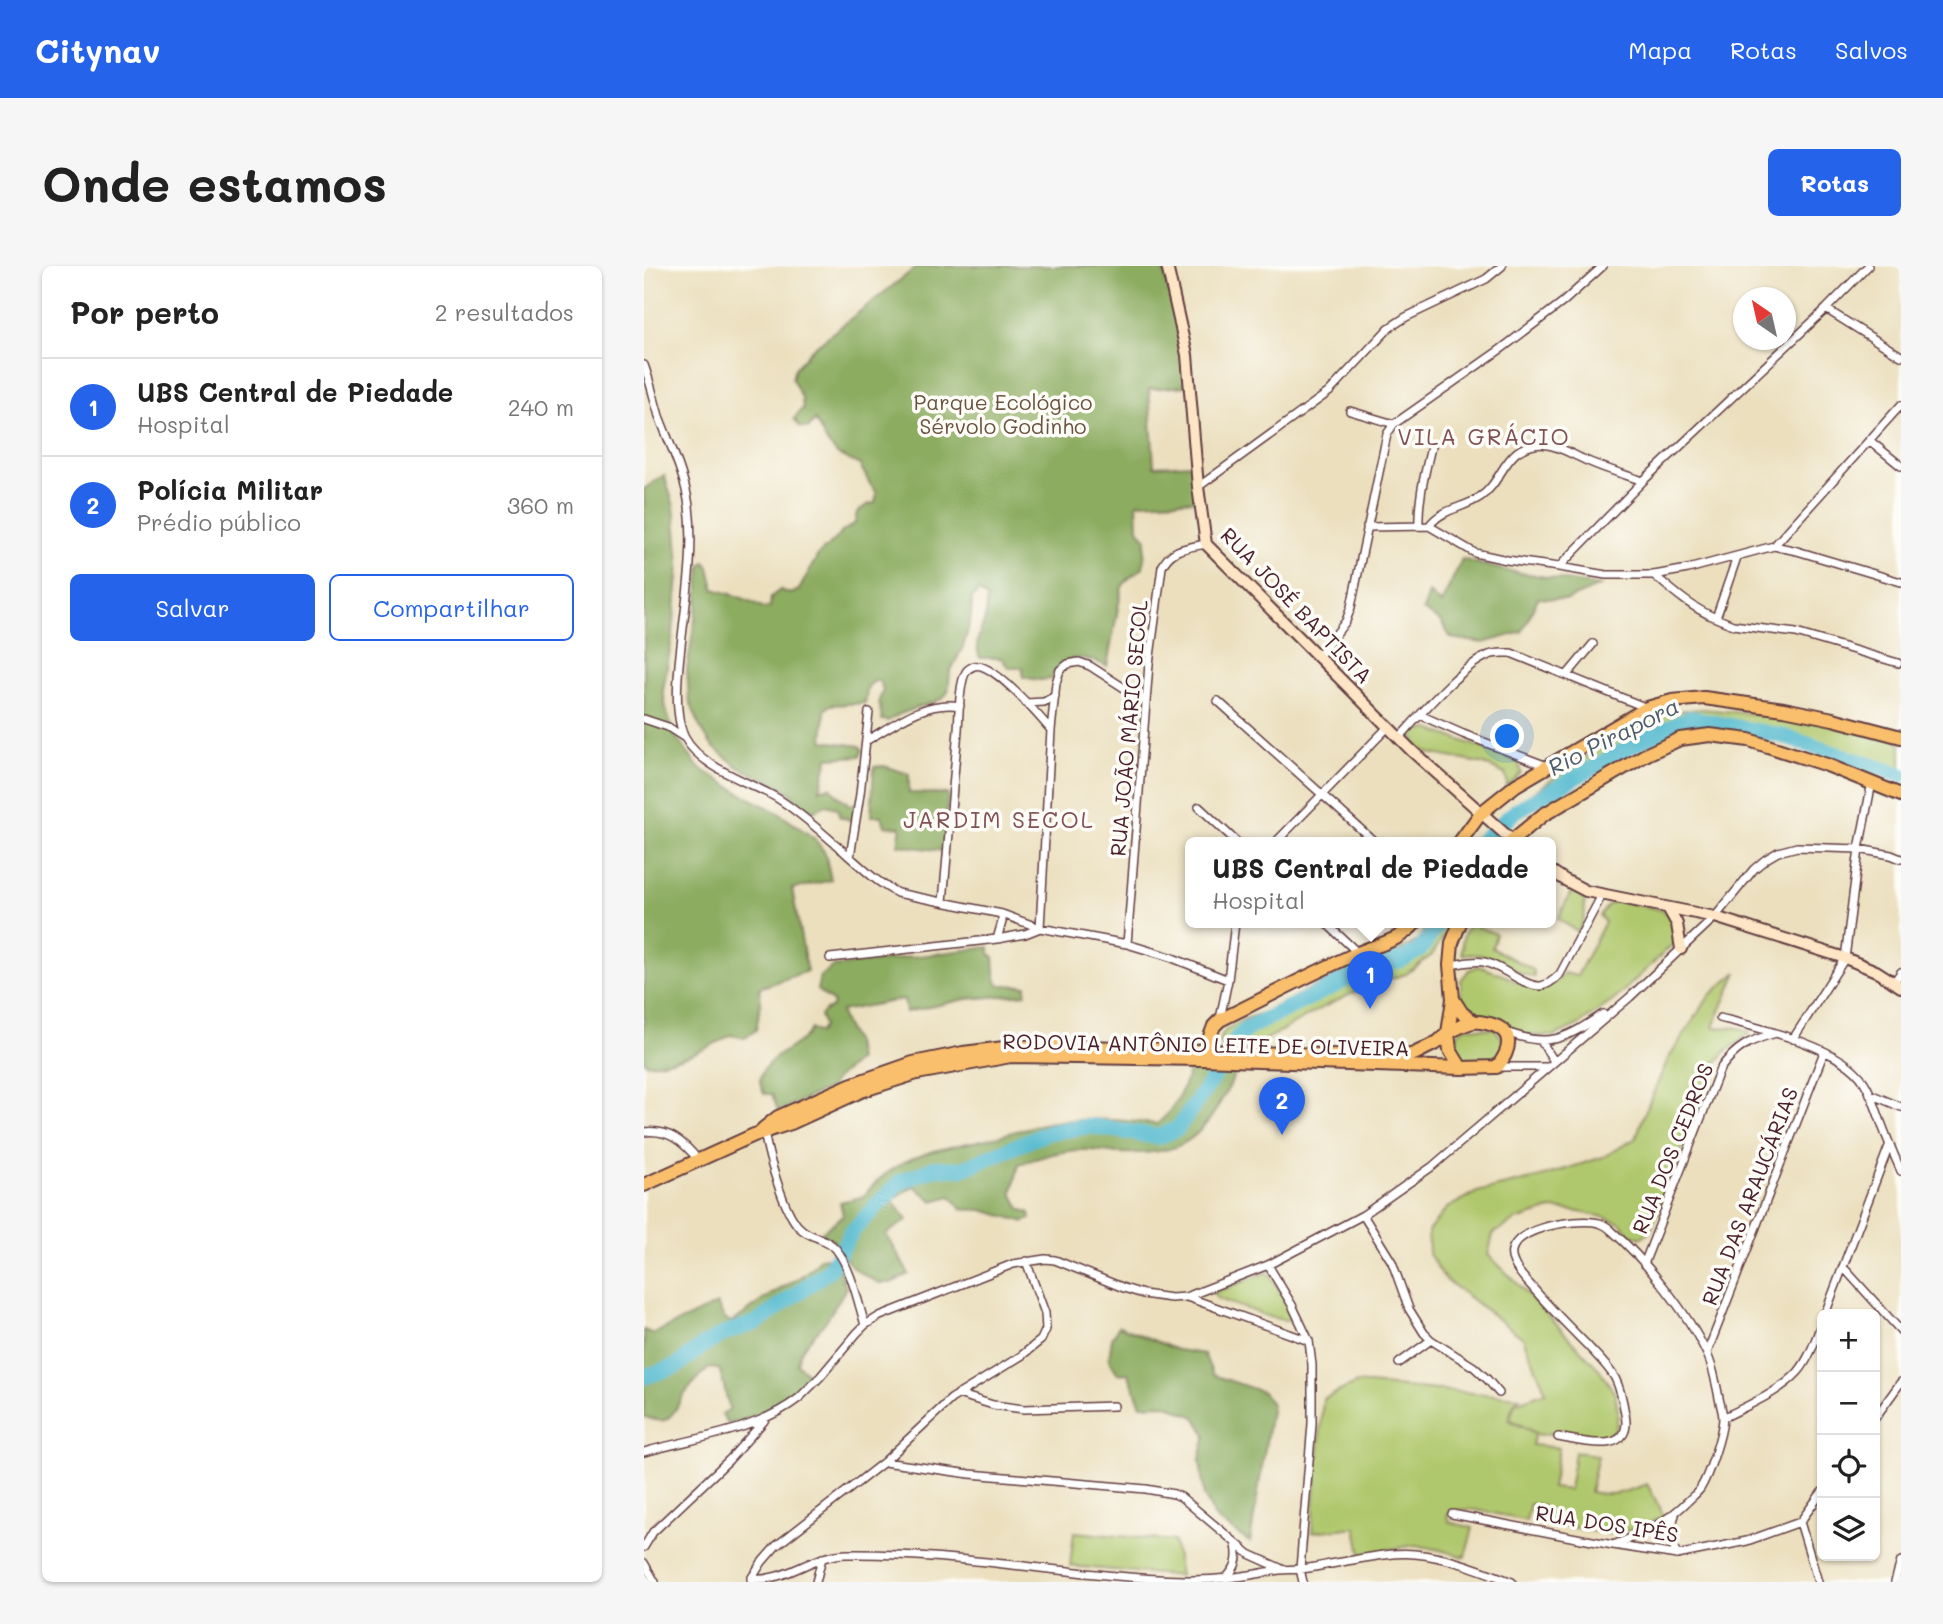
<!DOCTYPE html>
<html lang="pt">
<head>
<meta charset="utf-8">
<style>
	:root { --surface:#fff; --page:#f6f6f6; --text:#222; --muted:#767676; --line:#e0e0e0; --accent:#2563eb }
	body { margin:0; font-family:Mali,sans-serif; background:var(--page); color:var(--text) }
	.controls { position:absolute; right:21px; bottom:21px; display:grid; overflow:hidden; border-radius:10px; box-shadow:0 2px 5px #0004 }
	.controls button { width:63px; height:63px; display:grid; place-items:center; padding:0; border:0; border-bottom:2px solid var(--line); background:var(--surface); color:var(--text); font:35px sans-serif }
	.compass { position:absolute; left:1089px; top:21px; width:63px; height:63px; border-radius:50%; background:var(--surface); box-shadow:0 2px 5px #0004; rotate:326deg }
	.you { position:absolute; left:864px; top:471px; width:24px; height:24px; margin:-18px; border:5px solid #fff; border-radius:50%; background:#1a73e8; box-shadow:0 0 0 10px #1a73e833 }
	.badge { display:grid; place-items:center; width:46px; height:46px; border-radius:50%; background:var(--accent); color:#fff; font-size:23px; font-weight:700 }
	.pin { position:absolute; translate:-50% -58px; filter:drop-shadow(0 2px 4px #0008) }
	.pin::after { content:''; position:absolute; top:37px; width:24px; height:21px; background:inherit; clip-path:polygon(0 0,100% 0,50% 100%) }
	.popup { position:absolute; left:541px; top:571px; width:371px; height:91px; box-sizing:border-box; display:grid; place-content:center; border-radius:10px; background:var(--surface); filter:drop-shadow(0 2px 5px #0005); font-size:23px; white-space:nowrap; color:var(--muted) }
	.popup b { font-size:26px; color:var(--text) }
	.popup::after { content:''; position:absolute; left:50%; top:100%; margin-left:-14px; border:14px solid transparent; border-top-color:var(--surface) }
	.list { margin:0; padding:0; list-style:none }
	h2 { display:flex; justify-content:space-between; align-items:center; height:91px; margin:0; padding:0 28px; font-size:30px }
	h2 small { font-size:23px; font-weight:400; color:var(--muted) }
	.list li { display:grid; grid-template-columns:46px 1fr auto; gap:21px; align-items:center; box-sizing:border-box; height:98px; padding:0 28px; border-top:2px solid var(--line) }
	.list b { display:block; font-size:26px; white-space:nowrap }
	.list p { margin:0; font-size:23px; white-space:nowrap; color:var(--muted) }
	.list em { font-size:23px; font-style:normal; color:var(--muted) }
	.actions { display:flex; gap:14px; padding:21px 28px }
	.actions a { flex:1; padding:16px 0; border:2px solid var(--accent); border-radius:10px; text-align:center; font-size:24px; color:var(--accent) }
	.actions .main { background:var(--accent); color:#fff }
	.icon { flex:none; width:38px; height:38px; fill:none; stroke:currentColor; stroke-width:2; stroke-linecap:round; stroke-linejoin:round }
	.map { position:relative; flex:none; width:1257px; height:1316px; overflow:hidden; border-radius:10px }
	header { display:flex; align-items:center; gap:42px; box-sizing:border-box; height:98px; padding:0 35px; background:var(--accent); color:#fff }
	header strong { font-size:33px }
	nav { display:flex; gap:38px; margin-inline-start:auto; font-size:24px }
	.intro { display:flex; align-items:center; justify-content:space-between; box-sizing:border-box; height:168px; padding:0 42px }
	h1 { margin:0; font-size:49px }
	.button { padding:18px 32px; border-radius:10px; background:var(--accent); color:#fff; font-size:24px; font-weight:700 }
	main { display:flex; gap:42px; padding:0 42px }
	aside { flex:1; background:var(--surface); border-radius:10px; box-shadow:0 2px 5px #0004 }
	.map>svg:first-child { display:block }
	.green { fill:#b0c86d; stroke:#7d744c; stroke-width:2 }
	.forest { fill:#8cac60; stroke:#6b6646; stroke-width:2 }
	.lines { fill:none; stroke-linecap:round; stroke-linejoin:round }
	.river { stroke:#50b8ce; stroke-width:16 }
	.street-casing { stroke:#623c41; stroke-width:10 }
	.secondary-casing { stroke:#623c41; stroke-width:14 }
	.primary-casing { stroke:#623c41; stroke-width:16 }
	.street { stroke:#fff; stroke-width:7 }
	.secondary { stroke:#fde5c5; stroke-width:10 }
	.primary { stroke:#f9bf6d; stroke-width:12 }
	.labels { text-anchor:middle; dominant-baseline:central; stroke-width:7; stroke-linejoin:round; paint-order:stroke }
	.park-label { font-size:21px; fill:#69523f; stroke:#fdfcf7 }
	.street-label { font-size:21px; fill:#4a1f2b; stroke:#fdfcf7 }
	.neighbourhood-label { font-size:23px; letter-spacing:2px; fill:#815155; stroke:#fdfcf7 }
	.water-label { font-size:23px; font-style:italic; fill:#4c5c6c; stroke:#fdfcf7 }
</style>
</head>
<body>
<header>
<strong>Citynav</strong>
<nav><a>Mapa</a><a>Rotas</a><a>Salvos</a></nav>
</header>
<div class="intro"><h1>Onde estamos</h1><a class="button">Rotas</a></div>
<main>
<aside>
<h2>Por perto<small>2 resultados</small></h2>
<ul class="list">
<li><span class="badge">1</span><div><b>UBS Central de Piedade</b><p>Hospital</p></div><em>240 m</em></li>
<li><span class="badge">2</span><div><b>Polícia Militar</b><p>Prédio público</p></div><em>360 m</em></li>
</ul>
<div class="actions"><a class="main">Salvar</a><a>Compartilhar</a></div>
</aside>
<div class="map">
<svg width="1257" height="1316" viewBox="0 0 1257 1316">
	<rect width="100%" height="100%" fill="#fdfcf7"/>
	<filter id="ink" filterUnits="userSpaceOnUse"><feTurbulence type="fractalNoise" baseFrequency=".0143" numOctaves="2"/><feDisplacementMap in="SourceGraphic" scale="14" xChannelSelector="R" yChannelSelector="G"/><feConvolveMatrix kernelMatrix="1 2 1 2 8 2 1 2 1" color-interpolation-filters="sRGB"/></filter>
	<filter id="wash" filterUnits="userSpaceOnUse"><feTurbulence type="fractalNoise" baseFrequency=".00686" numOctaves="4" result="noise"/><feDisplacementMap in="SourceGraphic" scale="28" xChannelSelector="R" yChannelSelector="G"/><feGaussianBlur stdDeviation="1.57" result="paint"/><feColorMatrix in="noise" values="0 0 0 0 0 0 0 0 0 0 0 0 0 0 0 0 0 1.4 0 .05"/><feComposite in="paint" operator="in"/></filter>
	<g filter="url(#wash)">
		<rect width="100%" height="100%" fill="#ebdfbe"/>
		<path class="green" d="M 1059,443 L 1193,456 L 1257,476 L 1257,504 L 1170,477 L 1054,457 L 1030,462 L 983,488 L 868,555 L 859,548 L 927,500 L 1003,452 L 1033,445 Z
			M 785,463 L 869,493 L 875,498 L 877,507 L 862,522 L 863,516 L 861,508 L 840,498 L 785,487 L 775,482 L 770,475 L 770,468 L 775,464 Z
			M 927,626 L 935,628 L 940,633 C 942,647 940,654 934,666 L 914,653 Z
			M 972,634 L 1017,644 L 1025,649 L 1033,674 L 970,734 L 934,759 L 910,770 L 879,769 L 847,751 L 832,751 L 824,746 L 817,733 L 817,714 L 825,704 L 834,700 C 843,703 852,706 861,710 C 885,721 900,733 920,707 L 933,710 L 961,656 L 956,650 L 963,640 Z
			M 784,657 L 808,657 L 788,689 L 762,708 L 728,718 L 680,741 L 610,780 L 575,778 L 576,772 L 582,764 L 601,753 L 626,744 L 710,699 L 755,684 L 774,675 Z
			M 827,658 L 852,668 L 848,682 L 886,702 L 890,705 L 890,711 L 879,708 L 837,689 L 818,688 C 818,676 818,666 827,658 Z
			M 1093,706 L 1069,761 C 1083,763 1094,758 1106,767 L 1081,786 L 1071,798 L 1006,966 L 996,972 L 987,968 L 976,957 L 960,951 L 930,945 L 907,943 L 872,954 L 849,968 L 844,989 L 868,1012 L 956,1104 L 971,1128 L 974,1145 L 972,1163 L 963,1171 L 926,1165 L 895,1169 L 866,1153 L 871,1137 L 902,1126 L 879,1072 L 801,1013 L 785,988 L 784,965 L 803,942 L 833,926 L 897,911 L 959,891 L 992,872 L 999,851 L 1024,793 L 1066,729 Z
			M 822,761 L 851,763 L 861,777 L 855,792 C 842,797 831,797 818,794 C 809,781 807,770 822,761 Z
			M 624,1006 L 650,1048 L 651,1052 L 647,1055 L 629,1052 L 574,1033 L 569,1027 Z
			M 713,1117 L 876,1131 L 870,1137 L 864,1154 L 891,1167 L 888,1179 L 915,1182 L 908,1222 L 925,1224 L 931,1186 L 954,1189 L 946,1226 C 970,1231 981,1226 1003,1218 L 1020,1250 L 997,1262 L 964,1268 L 900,1256 L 898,1239 L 886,1238 L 882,1255 C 862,1251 818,1235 803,1249 L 805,1256 L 829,1262 L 821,1291 L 796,1284 L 772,1279 L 717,1288 L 712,1261 L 668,1266 L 679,1133 Z
			M 430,1266 L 530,1275 L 536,1310 L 426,1300 Z"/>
		<path class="forest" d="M 274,0 L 519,0 L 540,90 L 542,120 L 505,123 L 510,200 L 549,198 L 554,234 L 493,237 L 494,263 L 502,273 L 499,302 L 484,313 L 478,321 L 463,400 C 441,390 419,385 408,413 L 394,414 L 379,411 L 379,402 L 365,402 L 357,392 L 336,392 C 330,377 335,370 340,356 C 343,348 343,340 343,332 L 335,325 L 328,332 L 327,350 L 323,367 L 319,381 L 306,406 L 304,426 L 298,433 L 256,448 L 244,455 L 238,454 L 235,434 L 239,425 L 237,417 L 232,414 L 224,420 L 221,437 L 186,439 L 181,444 L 179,475 L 216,480 L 219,484 L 216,490 L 184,492 L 176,524 L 186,521 L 194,530 L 203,536 L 204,540 L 212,537 L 210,555 L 196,551 L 193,542 L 182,539 L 170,545 L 157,539 L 141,522 L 94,501 L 68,480 L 56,461 L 45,433 L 43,403 L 54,335 L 57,299 L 61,296 L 65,301 L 70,323 C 83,327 109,334 119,342 L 126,341 L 127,331 L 136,324 L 147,328 L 155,324 L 174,289 L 190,275 L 198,266 L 211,257 L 213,246 L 223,239 L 231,237 L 233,227 L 226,218 L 216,199 L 193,188 L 182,175 L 171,154 L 165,162 L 156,161 L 150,153 L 156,145 L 159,143 L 158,132 L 148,113 L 151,102 L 168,83 Z
			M 20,209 L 30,240 L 35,298 L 29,367 L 19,424 L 22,443 L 29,467 L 54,501 L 105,532 L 133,546 L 170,572 L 181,587 L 187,614 L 148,623 L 163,705 L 115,722 L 117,736 L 112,764 L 101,772 L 87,769 C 59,785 37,795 4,798 L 0,795 L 0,223 Z
			M 818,293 L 859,304 L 956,320 L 923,334 L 894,332 L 878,366 L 839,377 L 807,372 L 797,356 L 779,344 L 785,327 L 797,338 Z
			M 240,500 L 265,508 L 265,527 L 304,528 L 300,585 L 254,579 L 257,561 L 241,560 L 238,550 L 227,550 L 230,501 Z
			M 345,681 L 346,689 L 350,691 L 351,707 L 354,719 L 382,720 L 382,728 L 322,733 L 262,746 L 260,733 L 197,745 L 199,754 L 211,777 L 214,794 L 192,813 L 186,822 L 134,845 L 128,828 L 120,828 C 119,824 117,821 116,817 C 115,791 157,782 167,763 L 175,767 L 180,759 L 176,750 L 180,745 L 188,741 L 189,736 L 173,724 L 176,711 L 188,701 Z
			M 590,801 C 591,814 583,824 577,835 C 552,882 525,889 475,887 C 463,886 450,883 438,884 C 417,884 395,892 375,898 L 368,927 L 376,943 L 386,947 L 387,952 L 381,956 L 338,944 L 317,943 L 307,930 L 289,935 L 270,920 L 248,934 L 263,954 L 242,968 L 265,1008 L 247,1017 L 235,1017 L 213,1005 L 204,996 L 194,979 L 177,967 L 199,949 L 196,936 L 219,931 C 252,888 293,884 343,873 C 365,868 387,859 411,856 C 445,851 479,854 513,858 C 529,845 539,825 545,805 Z
			M 186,991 L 193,996 L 202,1022 C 195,1034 188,1046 181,1056 C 170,1071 156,1079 153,1098 L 166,1109 L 159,1119 L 112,1150 L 84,1158 L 78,1148 L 86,1143 C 81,1129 80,1115 75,1103 L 65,1102 C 55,1111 45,1121 38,1132 C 27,1151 24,1161 0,1150 L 0,1064 L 9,1068 L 73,1038 L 80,1052 L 87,1056 C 100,1050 111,1039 123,1031 C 143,1018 161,1012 176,992 Z
			M 475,1060 L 533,1084 L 560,1088 L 569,1109 L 619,1126 L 628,1138 L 606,1276 L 572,1253 L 560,1230 L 556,1193 L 562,1169 L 551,1151 L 521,1138 L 497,1139 L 484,1107 L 474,1108 L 465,1093 L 468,1072 Z"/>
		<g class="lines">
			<path class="river" d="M 835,577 L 873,544 L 995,476 L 1046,452 L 1138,470 L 1257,509
				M 0,1111 L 33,1100 L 58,1080 L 84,1066 L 114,1056 L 185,1004 L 209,964 L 256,916 L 291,902 L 318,903 L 405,866 L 447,860 L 515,871 L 534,862 L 569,812 L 593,772 L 604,762 L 730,700 L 757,694 L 776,684 L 795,657"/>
		</g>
	</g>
	<g filter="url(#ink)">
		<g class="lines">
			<defs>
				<path id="street" d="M 1182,43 L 1257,90
					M 0,99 C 6,115 10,133 15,150 C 26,179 41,209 45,240 C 50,280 44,322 39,362 C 36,391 27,444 41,472 C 57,502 106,516 133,532 C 156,546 187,574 207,592 C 222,605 235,618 253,627 L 358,648 L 396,662 L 483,678 L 526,691 L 584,714
					M 706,145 L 750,158
					M 1225,174 L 1257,200
					M 554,221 L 685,126 L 745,62 L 762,51 L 842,13 L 858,0
					M 775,259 C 774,233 781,207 787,181
					M 785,260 C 798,242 819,243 836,231 C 853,220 858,198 873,186 C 881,180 894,177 904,179 C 917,181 927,188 939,193 C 958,202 979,208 999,215
					M 723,261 L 785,260 L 831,287 L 863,294 L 915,301 L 962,309 L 1010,309 L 1044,303 L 1130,280 L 1153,285 L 1257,316
					M 1130,280 L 1257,139
					M 1093,291 L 1072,352 L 1089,359 L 1152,367 L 1254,397
					M 915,301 L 999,215 L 1182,43 L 1224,0
					M 1010,309 C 1030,326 1048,342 1072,352
					M 675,390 L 702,355 L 707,341 L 743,168 L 750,158 L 857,83 L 919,36 L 959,0
					M 923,409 L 949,378
					M 574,435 L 732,577
					M 382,437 L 400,436 L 411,430
					M 776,449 L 819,468 L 903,500
					M 0,453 L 24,461 L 41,472
					M 755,472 C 777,448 817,400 845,389 C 852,386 860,387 867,387 L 1003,442
					M 222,475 C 251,458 281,434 316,440
					M 555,541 L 594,577
					M 631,577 L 744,461
					M 206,591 L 216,528 L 225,446
					M 299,636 C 304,579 309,522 314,464 C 315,452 315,416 322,406 C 323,403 328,401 330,400 C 348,395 395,450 407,464
					M 682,657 L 714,687
					M 353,673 L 358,656 L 358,648
					M 483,678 L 505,398 L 518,301 C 527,282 542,282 562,278
					M 186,692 L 353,673 L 381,668 L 396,662 L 407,464 L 412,417 L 416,404 L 424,398 L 435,396 L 446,400 L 502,436
					M 806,699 C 817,698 829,694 840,696 C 857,699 880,721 897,720 C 904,719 911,713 916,708 L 958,629
					M 1250,716 L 1257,706
					M 1076,752 C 1115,762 1199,781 1220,816 C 1228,828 1232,843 1237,856 C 1243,873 1250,889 1257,905
					M 576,753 L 584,714 L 591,657
					M 860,765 C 904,783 922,773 959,748
					M 1149,773 L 1201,692 L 1215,583 L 1228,516
					M 897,775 L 910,795
					M 854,801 L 904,801
					M 1226,828 L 1257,841
					M 120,862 C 122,884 140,948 156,962 C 167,973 182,971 192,983 C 207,1002 214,1036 221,1059
					M 0,866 C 25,863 40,876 55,895
					M 719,949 L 748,996 L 765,1043 L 780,1067 L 787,1074 L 830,1101 L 843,1113 L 855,1127
					M 1000,998 L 1076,803 C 1092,781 1106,774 1132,767
					M 624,999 L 648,1039 L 665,1075 L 668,1099 L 668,1158 L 656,1303 L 659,1316
					M 1199,1001 L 1257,1065
					M 543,1031 L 665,1075
					M 1181,1048 L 1245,880
					M 1063,1087 L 1180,786
					M 755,1097 L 787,1074
					M 314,1128 L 349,1139 L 380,1143 L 470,1140
					M 1079,1152 C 1104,1139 1135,1127 1154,1106 C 1166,1092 1172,1072 1178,1056
					M 1231,1152 L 1257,1116
					M 914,1171 C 938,1175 990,1191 981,1148 C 979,1135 977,1124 971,1112 C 964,1100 953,1090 944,1080 C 925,1061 906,1042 889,1022 C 883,1015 874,1007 870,997 C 853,963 933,951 955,957 C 959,958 965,962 968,965 C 1002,995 1043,1046 1062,1086 C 1069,1099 1072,1117 1075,1132 C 1076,1138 1079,1146 1079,1153 C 1078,1169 1065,1209 1056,1223 C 1053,1227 1049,1230 1045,1234 C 1022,1257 999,1268 969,1279
					M 0,1186 C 53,1171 111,1166 155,1132 L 176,1111 L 213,1067 L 221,1059 L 236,1050 L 369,998 L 401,993 L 411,994 L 480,1022 L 499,1028 L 527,1032 L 542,1031 L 624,999 L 719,949 L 789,900 L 986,731 L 1071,651 L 1110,603 L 1122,593 L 1134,586 L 1153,581 L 1215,583 L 1247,589 L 1257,593
					M 240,1196 L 326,1208 L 502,1223 L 530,1228 L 537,1231 L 605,1288 L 636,1302
					M 808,1248 L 969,1279 L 1033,1289 L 1103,1275 L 1156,1256 L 1178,1226
					M 1031,1249 C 1025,1265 1026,1273 1033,1289
					M 1156,1256 L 1174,1316
					M 0,1281 L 9,1266 L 85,1194 L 120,1155
					M 0,1297 L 11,1316
					M 107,1313 C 143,1316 166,1289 202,1288 C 315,1286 427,1311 540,1314 C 573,1315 602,1310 635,1304 C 642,1303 649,1304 656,1303 C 670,1302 684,1298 698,1296 C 721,1292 748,1286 771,1288 C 804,1291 837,1304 868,1316
					M 107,1313 L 118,1296 L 132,1280 L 240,1196 L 307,1133 L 377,1090 L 397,1074 L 402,1063 L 401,1047 L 382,995
					M 581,1313 C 592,1302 595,1294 592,1279
					M 172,1316 L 178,1292
					M 1251,1316 L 1257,1295"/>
				<path id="secondary" d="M 523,0 L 543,89 L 554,221 L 562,278 L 768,485 L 871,577
					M 906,604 L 921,614 L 942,625 L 1071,651 L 1201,692 L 1232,705 L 1257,721
					M 1024,642 L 1033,658 L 1037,683"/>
				<path id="primary" d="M 815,577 L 837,547 L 872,519 L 1003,442 L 1028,435 L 1060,432 L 1140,443 L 1189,453 L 1257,471
					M 865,577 L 899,549 L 1003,488 L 1036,473 L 1066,469 L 1105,474 L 1183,499 L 1257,529
					M 809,733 L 818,747 L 830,756
					M 607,787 L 757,791 L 770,788 L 794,776 L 804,767 L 809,733 L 806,699 L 808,677 L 816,657
					M 559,789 L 570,760 L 576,754 C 622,732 667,707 714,687 C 735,678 756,675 771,657
					M 119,863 L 134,851 L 206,819 L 269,797 L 319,787 L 368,781 L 416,780 L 589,786
					M 0,919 L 110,869 L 147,857 L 217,825 L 273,807 L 367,790 L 558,793 L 817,802 L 853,801 C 866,785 872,765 846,758 C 841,757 835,755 830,756 C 821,757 812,763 804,767 L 806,784 L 817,802"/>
			</defs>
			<use href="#street" class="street-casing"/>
			<use href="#secondary" class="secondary-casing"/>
			<use href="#primary" class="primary-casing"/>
			<use href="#street" class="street"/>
			<use href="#secondary" class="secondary"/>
			<use href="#primary" class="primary"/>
		</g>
	</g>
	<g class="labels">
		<g class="park-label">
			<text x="359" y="135">Parque Ecológico<tspan x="359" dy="24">Sérvolo Godinho</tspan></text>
		</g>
		<g class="street-label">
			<text transform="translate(653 339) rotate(46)">RUA JOSÉ BAPTISTA</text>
			<text transform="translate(484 462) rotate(-85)">RUA JOÃO MÁRIO SECOL</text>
			<text transform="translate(562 778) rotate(1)">RODOVIA ANTÔNIO LEITE DE OLIVEIRA</text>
			<text transform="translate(1028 882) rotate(-68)">RUA DOS CEDROS</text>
			<text transform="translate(1105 930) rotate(-69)">RUA DAS ARAUCÁRIAS</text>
			<text transform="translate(963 1257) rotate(9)">RUA DOS IPÊS</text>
		</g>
		<g class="neighbourhood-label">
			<text x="840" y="170">VILA GRÁCIO</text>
			<text x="355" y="553">JARDIM SECOL</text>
		</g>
		<g class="water-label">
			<text transform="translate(969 470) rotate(-27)">Rio Pirapora</text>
		</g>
	</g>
</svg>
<div class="controls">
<button>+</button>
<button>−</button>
<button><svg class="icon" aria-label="locate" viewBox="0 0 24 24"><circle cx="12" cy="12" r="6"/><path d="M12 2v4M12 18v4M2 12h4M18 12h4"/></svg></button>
<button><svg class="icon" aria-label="layers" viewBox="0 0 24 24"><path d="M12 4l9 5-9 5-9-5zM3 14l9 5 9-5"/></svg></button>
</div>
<svg class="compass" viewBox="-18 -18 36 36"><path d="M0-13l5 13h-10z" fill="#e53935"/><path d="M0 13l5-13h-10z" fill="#767676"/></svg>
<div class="you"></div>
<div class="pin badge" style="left:726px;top:743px">1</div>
<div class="popup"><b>UBS Central de Piedade</b>Hospital</div>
<div class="pin badge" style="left:638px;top:869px">2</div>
</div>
</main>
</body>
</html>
